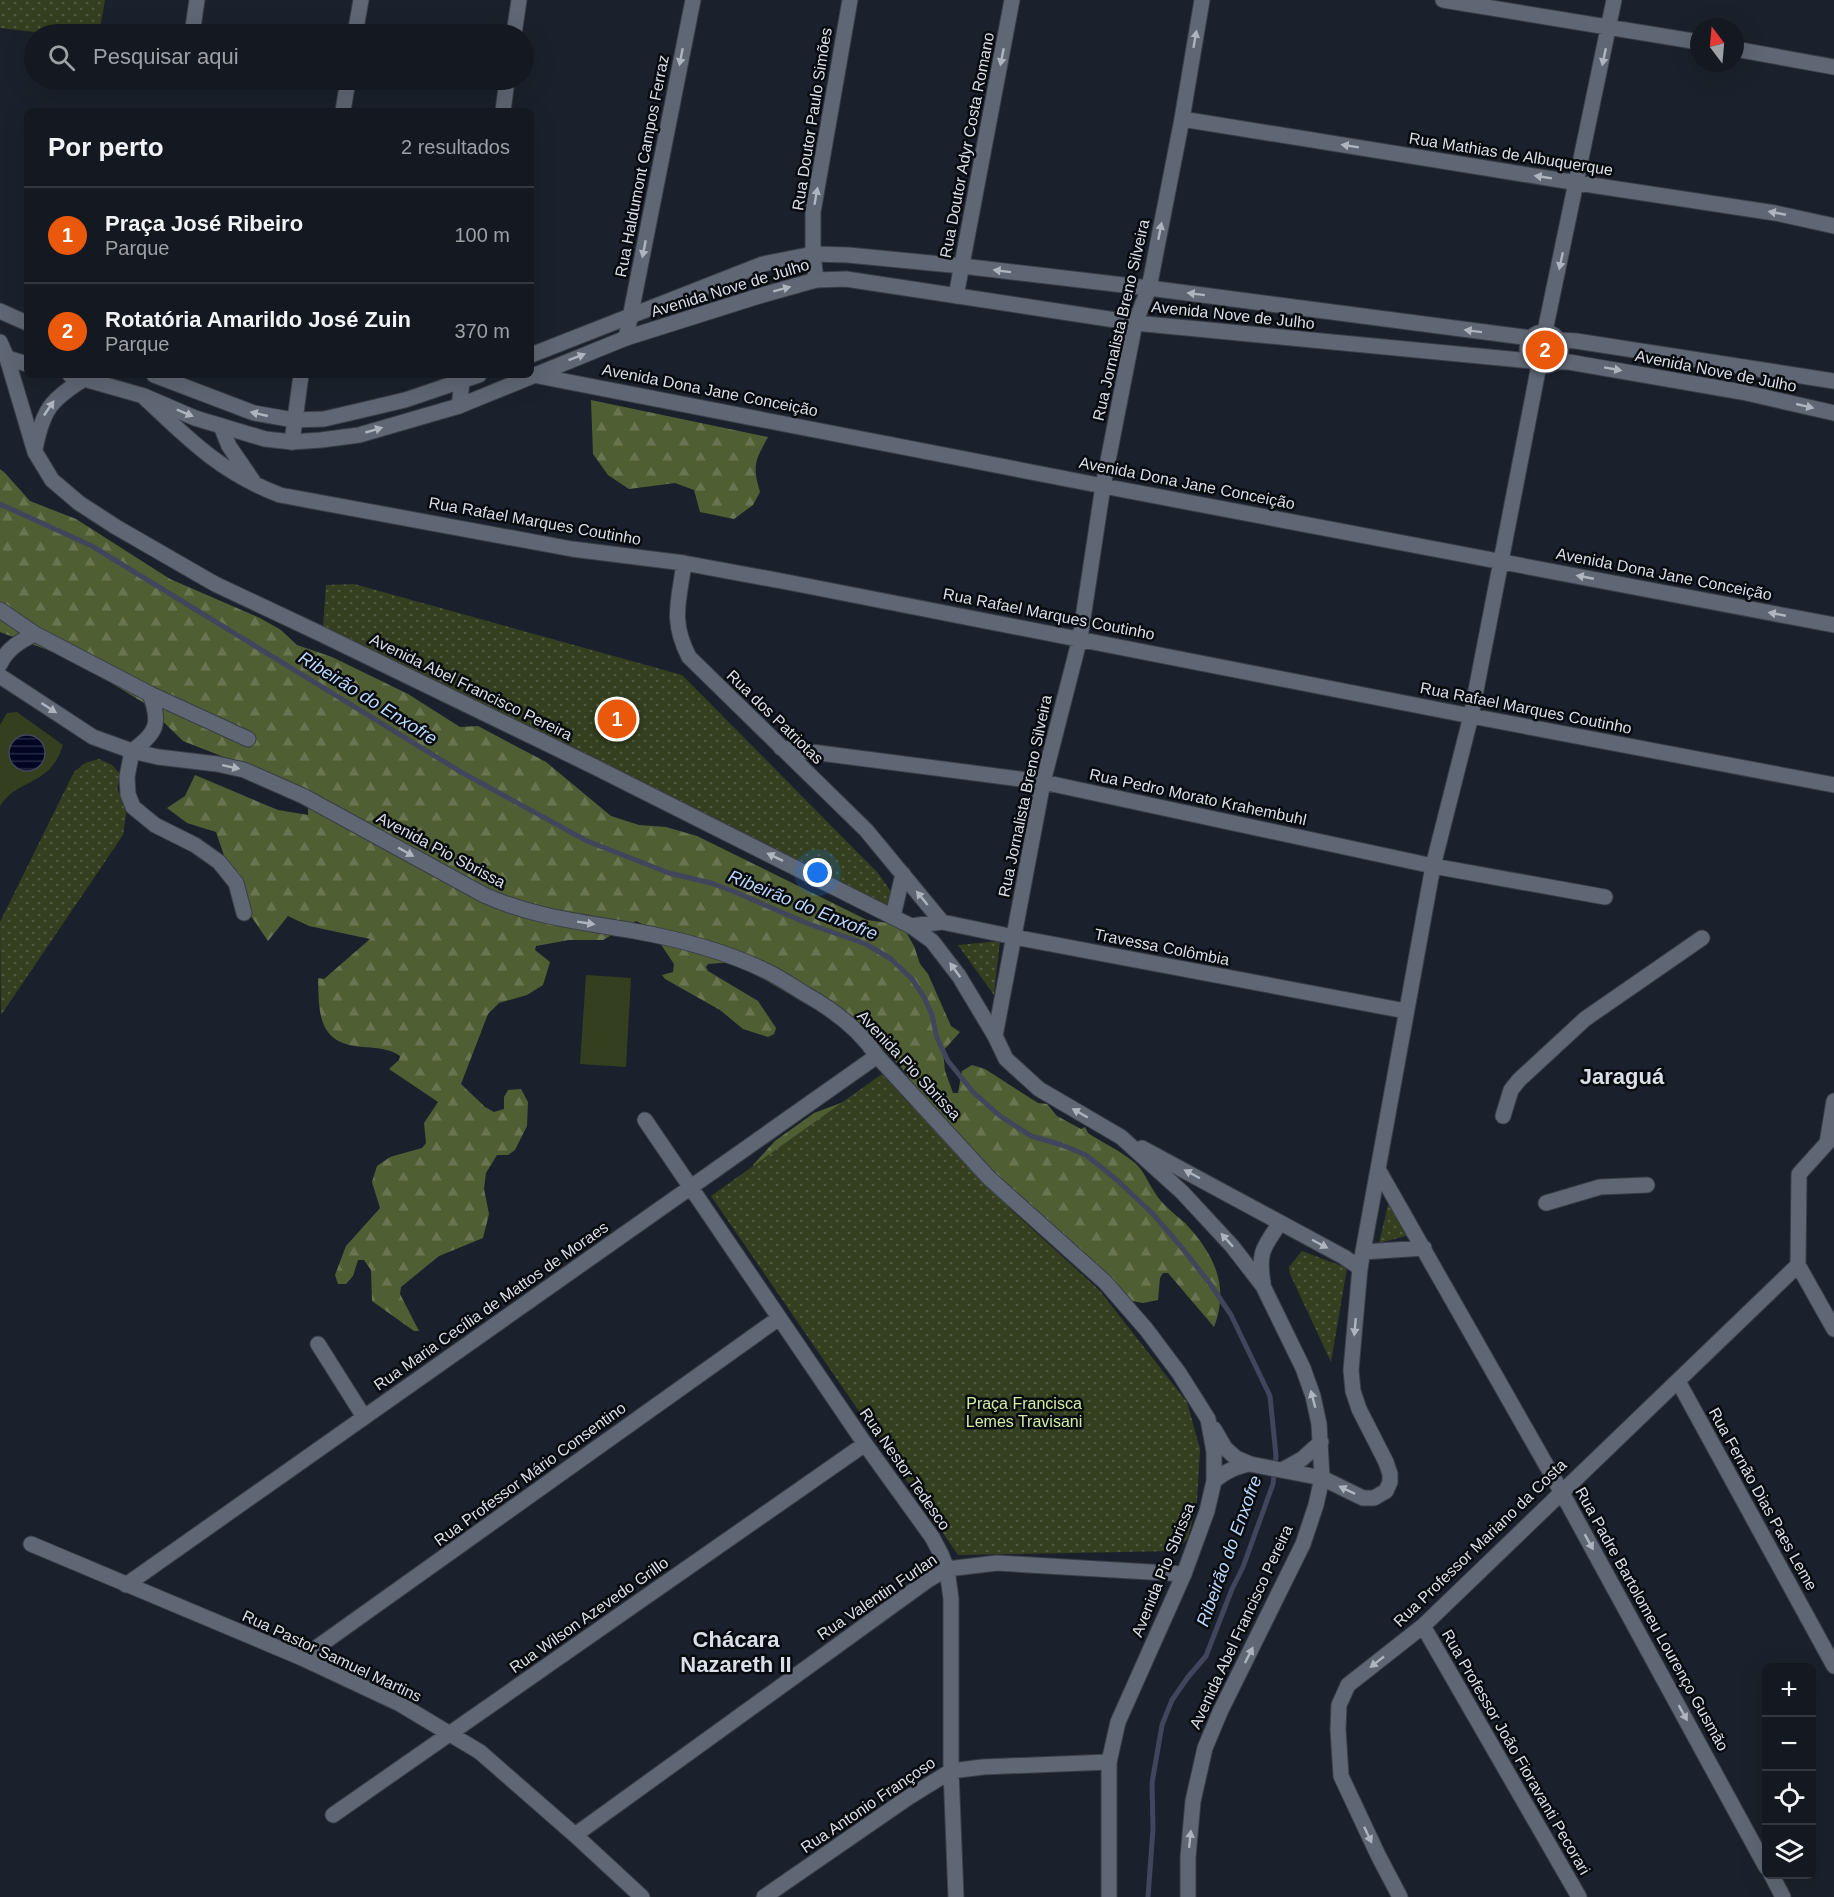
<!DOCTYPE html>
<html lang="pt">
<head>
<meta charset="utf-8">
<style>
	:root { --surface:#141921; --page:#21262e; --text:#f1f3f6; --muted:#9da0a5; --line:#33383f; --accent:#ea580c }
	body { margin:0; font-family:Arial,sans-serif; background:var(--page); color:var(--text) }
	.controls { position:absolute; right:18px; bottom:18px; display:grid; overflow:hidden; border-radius:9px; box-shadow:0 6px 24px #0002 }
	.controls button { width:54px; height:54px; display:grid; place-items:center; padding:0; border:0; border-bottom:2px solid var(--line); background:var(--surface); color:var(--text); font:30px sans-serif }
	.compass { position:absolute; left:1690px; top:18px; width:54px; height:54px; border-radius:50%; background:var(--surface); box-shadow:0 6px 24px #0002; rotate:344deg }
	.you { position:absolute; left:818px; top:873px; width:21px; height:21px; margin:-15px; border:4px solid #fff; border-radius:50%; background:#1a73e8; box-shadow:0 0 0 9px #1a73e833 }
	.badge { display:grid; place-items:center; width:39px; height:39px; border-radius:50%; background:var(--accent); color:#fff; font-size:20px; font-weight:700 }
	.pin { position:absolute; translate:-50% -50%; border:3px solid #fff; box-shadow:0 2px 6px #0006 }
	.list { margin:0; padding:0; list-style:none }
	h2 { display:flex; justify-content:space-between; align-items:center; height:78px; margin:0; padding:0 24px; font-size:26px }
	h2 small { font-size:20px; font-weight:400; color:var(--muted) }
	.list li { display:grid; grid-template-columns:39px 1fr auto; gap:18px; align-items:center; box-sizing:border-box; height:96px; padding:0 24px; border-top:2px solid var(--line) }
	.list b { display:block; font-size:22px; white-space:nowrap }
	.list p { margin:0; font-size:20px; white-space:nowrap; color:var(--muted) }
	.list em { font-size:20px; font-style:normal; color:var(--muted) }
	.icon { flex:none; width:33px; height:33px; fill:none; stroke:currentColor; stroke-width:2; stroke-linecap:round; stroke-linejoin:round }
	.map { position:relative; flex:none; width:1834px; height:1897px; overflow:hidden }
	.search { position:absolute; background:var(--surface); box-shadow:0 6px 24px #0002; left:24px; top:24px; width:510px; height:66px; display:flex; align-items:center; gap:15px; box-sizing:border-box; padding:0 21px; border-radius:33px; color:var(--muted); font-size:22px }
	.panel { position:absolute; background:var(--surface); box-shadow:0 6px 24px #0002; left:24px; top:108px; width:510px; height:270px; border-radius:9px }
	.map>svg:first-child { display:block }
	.green { fill:#343f1f }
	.forest { fill:url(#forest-firs) }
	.park { fill:url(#park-dots) }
	.water { fill:url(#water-rules); stroke:#41465d; stroke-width:1.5 }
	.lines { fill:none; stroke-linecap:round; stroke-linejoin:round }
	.stream { stroke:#41465d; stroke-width:5 }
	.minor-casing { stroke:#393e47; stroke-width:17 }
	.tertiary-casing { stroke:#393e47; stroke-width:17 }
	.secondary-casing { stroke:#393e47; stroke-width:17 }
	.minor { stroke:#5f6774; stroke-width:15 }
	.tertiary { stroke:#5f6774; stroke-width:15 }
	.secondary { stroke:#5f6774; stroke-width:15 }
	.oneway { fill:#afb5bf }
	.labels { text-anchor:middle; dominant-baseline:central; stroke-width:5; stroke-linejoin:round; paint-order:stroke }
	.street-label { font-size:16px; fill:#dadfe7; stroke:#080b0f }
	.park-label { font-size:16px; fill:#d3eda5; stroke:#080b0f }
	.water-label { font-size:18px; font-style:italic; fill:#bdd8fd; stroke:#080b0f }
	.district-label { font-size:22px; font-weight:bold; fill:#dadfe7; stroke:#080b0f }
</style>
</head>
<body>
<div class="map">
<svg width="1834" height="1897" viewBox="0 0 1834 1897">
	<defs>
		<pattern id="forest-firs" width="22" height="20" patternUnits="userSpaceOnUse" patternTransform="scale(1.5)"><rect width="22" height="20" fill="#505e33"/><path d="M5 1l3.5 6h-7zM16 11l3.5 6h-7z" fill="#697551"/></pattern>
		<pattern id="park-dots" width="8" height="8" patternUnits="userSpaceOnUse" patternTransform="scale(1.5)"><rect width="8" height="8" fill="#343f1f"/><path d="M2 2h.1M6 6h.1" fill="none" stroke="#515a40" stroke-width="1.8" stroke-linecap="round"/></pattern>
		<pattern id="water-rules" width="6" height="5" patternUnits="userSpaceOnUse" patternTransform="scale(1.5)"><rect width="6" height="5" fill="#000522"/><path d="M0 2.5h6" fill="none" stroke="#252942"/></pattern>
	</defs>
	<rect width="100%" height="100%" fill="#1b212c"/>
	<path class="green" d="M 17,712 L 63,745 C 50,787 19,777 0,806 L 0,725 L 7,713 Z
		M 586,975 L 631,978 L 626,1067 L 580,1064 Z"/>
	<path class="forest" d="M 591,400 L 768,437 C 755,461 752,465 760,492 L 753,505 L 734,519 L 700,512 L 694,490 L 675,483 L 629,489 L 608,475 L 593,454 Z
		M 0,469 L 5,473 L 30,501 L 76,519 L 170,579 L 260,618 L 281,630 L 297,645 L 332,657 L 408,694 L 460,727 L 478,726 L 546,762 L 611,816 L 639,825 L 666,827 L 697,836 L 867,920 L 902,925 L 914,946 L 920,964 L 928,974 L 951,1026 L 960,1032 L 943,1051 L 945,1071 L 953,1093 L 958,1093 L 962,1071 L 972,1065 L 985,1069 L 1038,1103 L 1047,1104 L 1057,1116 L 1081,1129 L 1085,1127 L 1088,1133 C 1103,1143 1121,1151 1135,1163 C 1146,1173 1151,1190 1161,1201 C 1168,1209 1177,1216 1185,1223 C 1214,1254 1230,1286 1214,1327 L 1168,1273 L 1163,1273 L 1160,1278 L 1158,1300 L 1143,1303 L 1132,1301 L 1105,1282 L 1055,1237 L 988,1194 L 759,1176 L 753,1165 L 775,1141 L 814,1113 L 846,1101 L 911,1111 L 915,1103 L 915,1087 L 901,1067 L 852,1019 L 811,1007 L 734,962 L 708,964 L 706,967 L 708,971 L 758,1001 L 776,1028 L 774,1034 L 768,1037 L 743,1029 L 720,1010 L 665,979 L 662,975 L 673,972 L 674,964 L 650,928 L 636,921 L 603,940 L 569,940 L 536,946 L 535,950 L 550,962 L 543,985 L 527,995 L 499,1003 L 488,1014 L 461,1084 L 485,1107 L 494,1112 L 504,1109 L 504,1097 L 508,1090 L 521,1089 L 528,1102 L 527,1126 L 515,1150 L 508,1155 L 497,1155 L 486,1173 L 484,1189 L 489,1214 L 483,1238 L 439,1256 L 401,1287 L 400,1294 L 419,1331 L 414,1331 L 372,1301 L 371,1270 L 364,1260 L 358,1260 L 353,1276 L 346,1284 L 338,1284 L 335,1275 L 346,1246 L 380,1208 L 372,1182 L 377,1166 L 390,1157 L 422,1148 L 426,1143 L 424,1123 L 438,1102 L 389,1069 L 399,1060 L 400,1056 C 388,1048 377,1048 363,1047 C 318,1044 319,1015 318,978 L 324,979 L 370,939 L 309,926 L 288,916 L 268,941 L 238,897 L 216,832 L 187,823 L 167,808 L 185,796 L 195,775 L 278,810 L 308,815 L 308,807 L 239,763 L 183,741 L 144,703 L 74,660 L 0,632 Z"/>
	<path class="park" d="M 0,0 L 105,0 L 99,34 L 52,34 L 0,28 Z
		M 354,584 L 682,675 L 878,873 L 894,896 L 886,908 L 323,627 L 326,585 Z
		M 99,759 L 112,765 L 121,775 L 117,789 L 127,807 L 123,835 L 1,1015 L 0,922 L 74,772 L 85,763 Z
		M 1000,941 L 994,995 L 958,945 Z
		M 882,1074 L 981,1182 L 1100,1291 L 1187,1402 L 1200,1449 L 1197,1501 L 1188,1538 L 1176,1551 L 958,1555 L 711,1196 Z
		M 1389,1201 L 1410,1235 L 1379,1243 Z
		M 1302,1251 L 1347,1268 L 1331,1362 L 1290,1274 L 1289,1267 Z"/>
	<path class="water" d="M9 753a18 18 0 1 1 36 0a18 18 0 1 1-36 0Z"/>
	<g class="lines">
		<path class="stream" d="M 0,504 L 92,546 L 461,772 L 587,841 L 669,873 L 711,883 L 735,892 L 809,924 L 866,944 L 891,959 L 912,979 L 924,997 L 932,1015 L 937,1038 L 948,1061 L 973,1092 L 1000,1116 L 1031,1136 L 1062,1145 L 1086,1155 L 1117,1180 L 1153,1214 L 1183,1249 L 1211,1285 L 1231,1315 L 1270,1396 L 1276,1456 L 1273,1484 L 1243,1567 L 1232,1589 L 1206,1656 L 1188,1677 L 1172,1700 L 1162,1725 L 1152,1783 L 1153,1829 L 1148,1897"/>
		<defs>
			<path id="minor" d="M 1443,0 L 1699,42
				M 192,34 L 197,0
				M 355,34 L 361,0
				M 514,34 L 519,0
				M 1735,49 L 1834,67
				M 343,111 L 348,80
				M 503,111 L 507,80
				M 1182,119 L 1578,183 L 1775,213 L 1834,226
				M 816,280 L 813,254 L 813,212 L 850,0
				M 956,296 L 1012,0
				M 1545,331 L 1614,0
				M 626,338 L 693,0
				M 533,375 L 1103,486 L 1834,625
				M 145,398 C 189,440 222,473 280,495 L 572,549 L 684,563 L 792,583 L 1471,716 L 1834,785
				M 459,406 L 463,375
				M 221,426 L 229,446 L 253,481
				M 292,442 L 301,375
				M 684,563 C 679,602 670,620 689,657 L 866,830 L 942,922
				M 150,694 L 248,739
				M 781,748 L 1043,782 L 1433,866 L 1605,897
				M 132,751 L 127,777 L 128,794 L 133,807 L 155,825 L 195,845 L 219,862 L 236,883 L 244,913
				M 893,916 L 903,874
				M 911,926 L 942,922 L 1014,937 L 1406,1011
				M 995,1036 L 1043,782 L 1080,638 L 1103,486 L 1135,323 L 1149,288 L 1182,119 L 1202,0
				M 1834,1101 L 1827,1143 L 1799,1174 L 1798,1265 L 1834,1329
				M 1503,1116 L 1511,1090 L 1519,1080 L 1585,1019 L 1702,938
				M 645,1120 L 865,1444 L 932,1537 L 941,1554 L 947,1569 L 951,1599 L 951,1771 L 956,1897
				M 1379,1171 L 1561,1491 L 1766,1867
				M 1546,1203 L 1600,1187 L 1647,1185
				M 1363,1252 L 1424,1248
				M 318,1344 L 364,1417
				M 1678,1381 L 1834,1666
				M 1322,1478 L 1363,1498 L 1374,1498 L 1386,1491 L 1390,1482 L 1390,1474 L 1386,1462 L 1359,1409 L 1353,1391 L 1351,1370 L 1360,1268 L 1433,866 L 1471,716 L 1539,365
				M 31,1544 L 302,1658 L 400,1704 L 480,1752 L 575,1835 L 642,1897
				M 126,1585 L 877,1056
				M 1423,1626 L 1579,1897
				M 302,1658 L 779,1318
				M 333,1815 L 865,1444
				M 575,1835 L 928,1580 L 947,1569 L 997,1563 L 1184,1574
				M 1771,1874 L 1783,1897
				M 764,1897 L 909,1797 L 951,1771 L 983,1767 L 1109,1762
				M 1400,1897 L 1378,1855 L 1341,1776 L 1338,1729 L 1339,1705 L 1348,1685 L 1423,1626 L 1798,1265"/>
			<path id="tertiary" d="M 0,311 L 27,323
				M1527 349a17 17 0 1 1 34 0a17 17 0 1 1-34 0Z
				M 1559,340 L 1576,341 L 1834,381
				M 531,355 L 763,264 L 813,254 L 848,255 L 962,266 L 1149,288 L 1531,338
				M 7,358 L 27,364
				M 1556,362 L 1569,362 L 1742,392 L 1834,413
				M 70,375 L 144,396 L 195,418 L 265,439 L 292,442 L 321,440 L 359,435 L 459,406 L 626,338 L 759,296 L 816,280 L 846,279 L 1135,323 L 1532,361
				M 154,375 L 254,413 L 294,420 L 324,419 L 367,409 L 405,400 L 479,375"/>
			<path id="secondary" d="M 0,342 L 7,358 L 35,452 L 52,480 L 79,503 L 116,527 L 215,584 L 319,633 L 595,767 L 911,926 L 932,941 L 959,976 L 995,1036 L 1006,1059 L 1039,1089 L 1121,1137 L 1182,1192 L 1232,1246 L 1263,1286 L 1303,1368 L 1313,1396 L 1319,1424 L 1322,1478 L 1316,1505 L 1303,1544 L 1220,1712 L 1205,1748 L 1193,1801 L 1188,1857 L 1188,1897
				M 35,449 C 43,410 50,400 84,379
				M 0,610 L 35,634 L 150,694 C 161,723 157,733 132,751
				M 0,664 C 7,649 20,641 35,634
				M 0,676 L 93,737 L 132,751 L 158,757 L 217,764 L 244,770 L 303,796 L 484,895 C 532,917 583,922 634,931 C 679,939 725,951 766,971 C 779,977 792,986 805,994 C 832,1009 860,1030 877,1056 L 989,1178 L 1105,1282 L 1146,1329 L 1179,1373 L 1208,1419 L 1214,1452 L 1214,1481 L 1207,1511 L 1184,1574 L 1118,1722 L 1109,1762 L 1109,1897
				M 1142,1148 L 1344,1257 L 1360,1268
				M 1263,1283 C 1258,1252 1263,1248 1280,1223
				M 1214,1429 L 1225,1448 L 1236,1458 L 1250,1464 L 1322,1478
				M 1284,1469 L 1302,1459 L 1321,1442
				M 1214,1481 C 1226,1471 1235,1467 1250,1464"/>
		</defs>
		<use href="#minor" class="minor-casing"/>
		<use href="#tertiary" class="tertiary-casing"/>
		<use href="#secondary" class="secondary-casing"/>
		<use href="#minor" class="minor"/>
		<use href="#tertiary" class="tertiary"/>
		<use href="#secondary" class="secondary"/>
	</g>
	<defs><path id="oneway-solid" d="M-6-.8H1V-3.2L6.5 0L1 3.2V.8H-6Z" transform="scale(1.5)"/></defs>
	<g class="oneway">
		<use href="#oneway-solid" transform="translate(1195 39) rotate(-80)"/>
		<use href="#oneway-solid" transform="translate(681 57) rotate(101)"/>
		<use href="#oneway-solid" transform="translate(1002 57) rotate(101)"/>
		<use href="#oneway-solid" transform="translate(1604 57) rotate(102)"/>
		<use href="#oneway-solid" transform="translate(1350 146) rotate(-171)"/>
		<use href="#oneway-solid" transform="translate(1543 177) rotate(-171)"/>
		<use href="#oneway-solid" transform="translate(816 196) rotate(-80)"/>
		<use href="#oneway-solid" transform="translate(1777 213) rotate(-169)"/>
		<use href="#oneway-solid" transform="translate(1160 231) rotate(-79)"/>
		<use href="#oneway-solid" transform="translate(644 249) rotate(101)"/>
		<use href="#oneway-solid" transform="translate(1561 261) rotate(102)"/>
		<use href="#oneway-solid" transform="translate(1002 271) rotate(-173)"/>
		<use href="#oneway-solid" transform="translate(782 289) rotate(-15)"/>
		<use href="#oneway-solid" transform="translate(1196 294) rotate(-173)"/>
		<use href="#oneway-solid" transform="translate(1473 331) rotate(-173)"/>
		<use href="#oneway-solid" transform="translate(577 357) rotate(-21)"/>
		<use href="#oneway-solid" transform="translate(1613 369) rotate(10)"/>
		<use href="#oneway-solid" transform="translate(1805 406) rotate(13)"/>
		<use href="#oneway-solid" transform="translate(49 408) rotate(-56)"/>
		<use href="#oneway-solid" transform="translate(185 413) rotate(23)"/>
		<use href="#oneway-solid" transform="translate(259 414) rotate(-167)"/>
		<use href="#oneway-solid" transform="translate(374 430) rotate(-16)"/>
		<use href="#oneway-solid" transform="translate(1585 577) rotate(-169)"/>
		<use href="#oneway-solid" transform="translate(1777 614) rotate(-169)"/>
		<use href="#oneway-solid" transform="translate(49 708) rotate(33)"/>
		<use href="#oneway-solid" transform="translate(231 767) rotate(12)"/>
		<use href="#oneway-solid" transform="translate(406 852) rotate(29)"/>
		<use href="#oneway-solid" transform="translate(775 857) rotate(-154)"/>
		<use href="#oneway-solid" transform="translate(922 898) rotate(-129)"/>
		<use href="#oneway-solid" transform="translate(586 923) rotate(9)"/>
		<use href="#oneway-solid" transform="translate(955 970) rotate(-126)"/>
		<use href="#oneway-solid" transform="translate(1080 1113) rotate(-150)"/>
		<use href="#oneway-solid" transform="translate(1192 1174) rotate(-152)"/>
		<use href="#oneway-solid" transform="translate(1227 1240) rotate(-132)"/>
		<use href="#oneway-solid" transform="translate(1320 1244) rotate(28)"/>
		<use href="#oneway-solid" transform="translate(1355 1327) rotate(95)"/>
		<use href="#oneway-solid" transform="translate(1313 1399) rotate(-105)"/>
		<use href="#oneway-solid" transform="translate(1347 1490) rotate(-154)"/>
		<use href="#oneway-solid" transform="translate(1589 1542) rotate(61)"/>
		<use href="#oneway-solid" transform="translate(1249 1655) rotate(-63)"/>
		<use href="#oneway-solid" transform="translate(1377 1662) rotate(142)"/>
		<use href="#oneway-solid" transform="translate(1683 1713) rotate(61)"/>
		<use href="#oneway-solid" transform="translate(1368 1835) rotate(65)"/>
		<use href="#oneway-solid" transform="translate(1190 1839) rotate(-84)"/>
	</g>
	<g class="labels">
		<g class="street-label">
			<text transform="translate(812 119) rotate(-81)">Rua Doutor Paulo Simões</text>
			<text transform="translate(967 145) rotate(-79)">Rua Doutor Adyr Costa Romano</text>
			<text transform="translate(1511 154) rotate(9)">Rua Mathias de Albuquerque</text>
			<text transform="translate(642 166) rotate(-79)">Rua Haldumont Campos Ferraz</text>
			<text transform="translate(730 288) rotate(-17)">Avenida Nove de Julho</text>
			<text transform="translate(1233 315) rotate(6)">Avenida Nove de Julho</text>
			<text transform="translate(1121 320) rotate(-77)">Rua Jornalista Breno Silveira</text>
			<text transform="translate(1716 371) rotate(11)">Avenida Nove de Julho</text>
			<text transform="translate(710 390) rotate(11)">Avenida Dona Jane Conceição</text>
			<text transform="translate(1187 483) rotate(11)">Avenida Dona Jane Conceição</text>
			<text transform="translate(535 521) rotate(10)">Rua Rafael Marques Coutinho</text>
			<text transform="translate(1664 574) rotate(11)">Avenida Dona Jane Conceição</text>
			<text transform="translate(1049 614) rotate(11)">Rua Rafael Marques Coutinho</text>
			<text transform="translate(471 687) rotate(26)">Avenida Abel Francisco Pereira</text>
			<text transform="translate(1526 708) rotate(11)">Rua Rafael Marques Coutinho</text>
			<text transform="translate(775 717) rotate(44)">Rua dos Patriotas</text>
			<text transform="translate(1025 796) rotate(-78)">Rua Jornalista Breno Silveira</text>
			<text transform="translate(1198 797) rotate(12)">Rua Pedro Morato Krahembuhl</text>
			<text transform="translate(441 850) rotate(28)">Avenida Pio Sbrissa</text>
			<text transform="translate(1162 947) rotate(11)">Travessa Colômbia</text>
			<text transform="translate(909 1065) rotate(47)">Avenida Pio Sbrissa</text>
			<text transform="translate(491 1306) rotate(-35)">Rua Maria Cecília de Mattos de Moraes</text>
			<text transform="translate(905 1469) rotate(55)">Rua Nestor Tedesco</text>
			<text transform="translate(530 1474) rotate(-36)">Rua Professor Mário Consentino</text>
			<text transform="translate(1763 1499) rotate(61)">Rua Fernão Dias Paes Leme</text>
			<text transform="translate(1480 1543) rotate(-44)">Rua Professor Mariano da Costa</text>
			<text transform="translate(1163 1570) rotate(-68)">Avenida Pio Sbrissa</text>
			<text transform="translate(877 1597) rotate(-34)">Rua Valentin Furlan</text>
			<text transform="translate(589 1615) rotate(-35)">Rua Wilson Azevedo Grillo</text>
			<text transform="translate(1652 1619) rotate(61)">Rua Padre Bartolomeu Lourenço Gusmão</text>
			<text transform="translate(1241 1627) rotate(-65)">Avenida Abel Francisco Pereira</text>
			<text transform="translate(332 1656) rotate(25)">Rua Pastor Samuel Martins</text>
			<text transform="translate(1516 1752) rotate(60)">Rua Professor João Fioravanti Pecorari</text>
			<text transform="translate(868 1805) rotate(-34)">Rua Antonio Françoso</text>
		</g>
		<g class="park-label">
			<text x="1024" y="1403">Praça Francisca<tspan x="1024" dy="18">Lemes Travisani</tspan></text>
		</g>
		<g class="water-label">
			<text transform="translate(368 698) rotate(32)">Ribeirão do Enxofre</text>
			<text transform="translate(803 905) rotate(22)">Ribeirão do Enxofre</text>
			<text transform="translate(1229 1551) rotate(-70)">Ribeirão do Enxofre</text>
		</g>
		<g class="district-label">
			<text x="1622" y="1076">Jaraguá</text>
			<text x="736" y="1639">Chácara<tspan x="736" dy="25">Nazareth II</tspan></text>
		</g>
	</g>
</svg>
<div class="controls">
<button>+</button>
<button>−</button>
<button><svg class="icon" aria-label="locate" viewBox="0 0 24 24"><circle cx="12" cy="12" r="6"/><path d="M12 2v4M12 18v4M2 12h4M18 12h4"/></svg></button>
<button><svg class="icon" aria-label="layers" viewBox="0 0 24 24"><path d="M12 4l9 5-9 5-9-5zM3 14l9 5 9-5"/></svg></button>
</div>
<svg class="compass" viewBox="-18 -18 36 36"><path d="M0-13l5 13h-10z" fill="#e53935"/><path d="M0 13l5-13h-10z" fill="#9da0a5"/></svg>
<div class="you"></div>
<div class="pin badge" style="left:617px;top:719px">1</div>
<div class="pin badge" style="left:1545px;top:350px">2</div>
<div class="search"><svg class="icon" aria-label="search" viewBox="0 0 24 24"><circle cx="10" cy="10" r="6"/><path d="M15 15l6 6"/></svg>Pesquisar aqui</div>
<section class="panel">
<h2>Por perto<small>2 resultados</small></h2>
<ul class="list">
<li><span class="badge">1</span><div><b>Praça José Ribeiro</b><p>Parque</p></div><em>100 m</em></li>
<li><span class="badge">2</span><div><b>Rotatória Amarildo José Zuin</b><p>Parque</p></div><em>370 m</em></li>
</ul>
</section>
</div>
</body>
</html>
